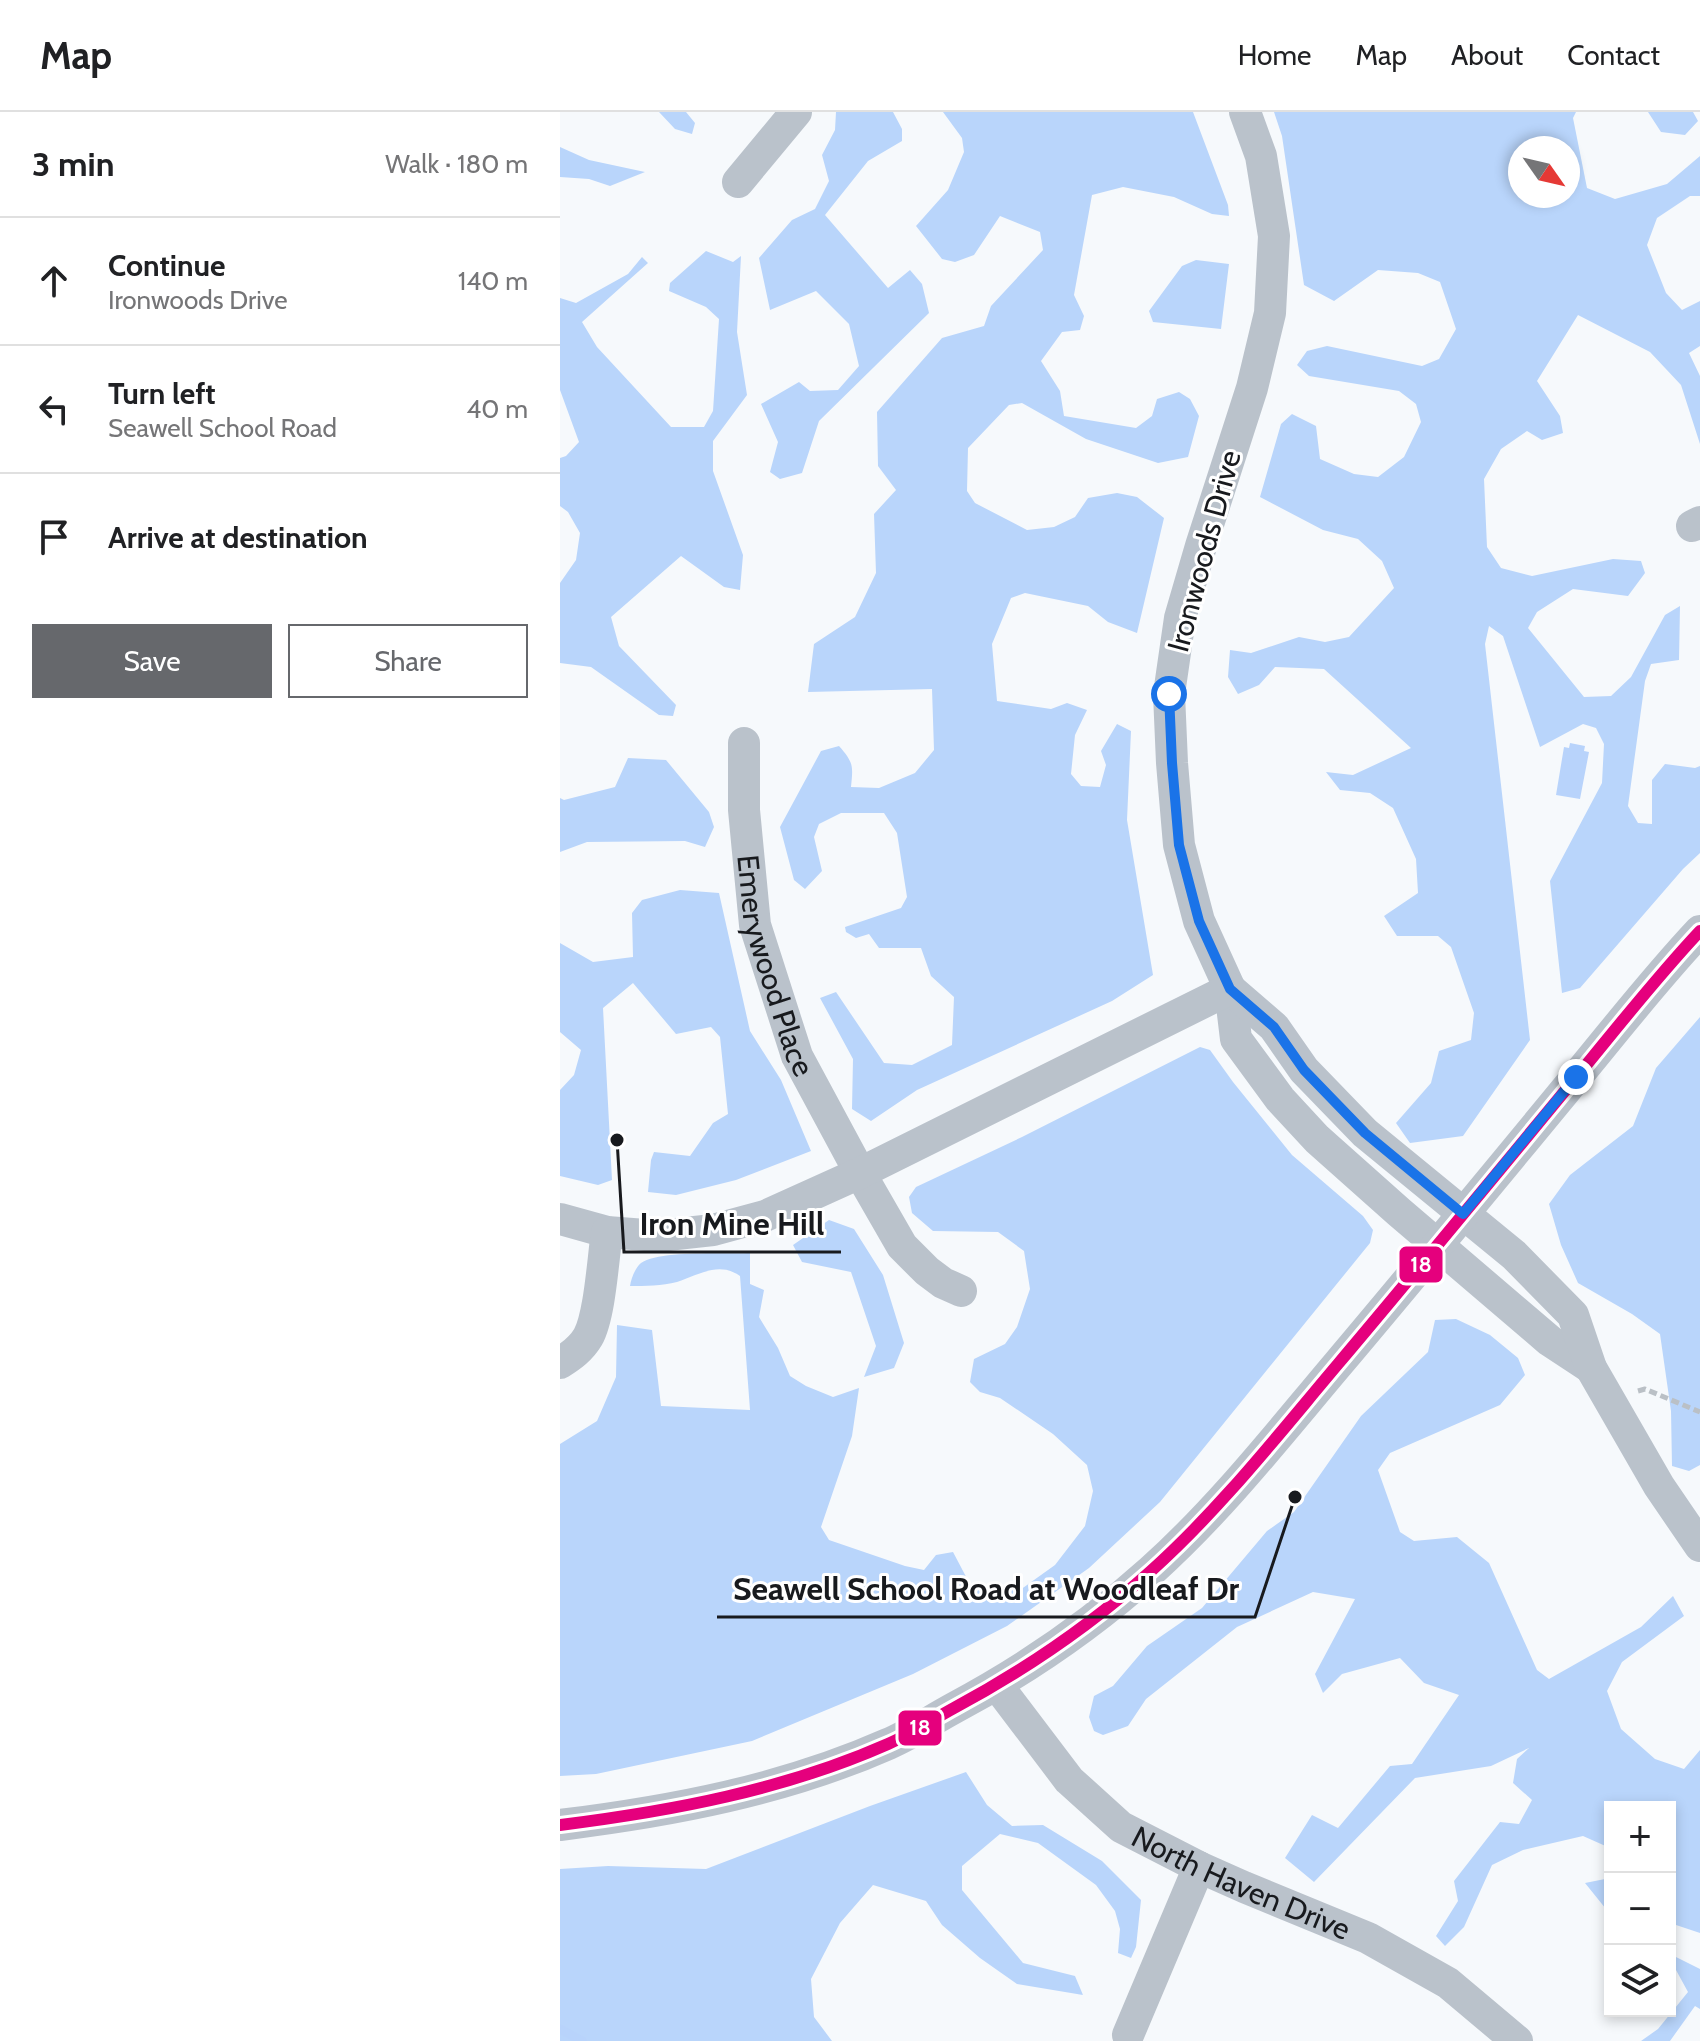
<!DOCTYPE html>
<html lang="en">
<head>
<meta charset="utf-8">
<style>
	:root { --surface:#fff; --page:#f6f6f6; --text:#202124; --muted:#757577; --line:#e0e0e0; --accent:#66686c }
	body { margin:0; font-family:Cabin,sans-serif; background:var(--page); color:var(--text) }
	.controls { position:absolute; right:24px; bottom:24px; display:grid; overflow:hidden; border-radius:0px; box-shadow:0 4px 12px #0003 }
	.controls button { width:72px; height:72px; display:grid; place-items:center; padding:0; border:0; border-bottom:2px solid var(--line); background:var(--surface); color:var(--text); font:40px sans-serif }
	.compass { position:absolute; left:948px; top:24px; width:72px; height:72px; border-radius:50%; background:var(--surface); box-shadow:0 4px 12px #0003; rotate:124deg }
	.stop { position:absolute; width:24px; height:24px; margin:-18px; border:6px solid #1a73e8; border-radius:50%; background:#fff }
	.stop.end { background:#1a73e8; border-color:#fff; box-shadow:0 2px 8px #0008 }
	.list { margin:0; padding:0; list-style:none }
	h2 { display:flex; justify-content:space-between; align-items:center; height:104px; margin:0; padding:0 32px; font-size:34px }
	h2 small { font-size:26px; font-weight:400; color:var(--muted) }
	.list li { display:grid; grid-template-columns:52px 1fr auto; gap:24px; align-items:center; box-sizing:border-box; height:128px; padding:0 32px; border-top:2px solid var(--line) }
	.list b { display:block; font-size:30px; white-space:nowrap }
	.list p { margin:0; font-size:26px; white-space:nowrap; color:var(--muted) }
	.list em { font-size:26px; font-style:normal; color:var(--muted) }
	.actions { display:flex; gap:16px; padding:24px 32px }
	.actions a { flex:1; padding:18px 0; border:2px solid var(--accent); border-radius:0px; text-align:center; font-size:28px; color:var(--accent) }
	.actions .main { background:var(--accent); color:#fff }
	.icon { flex:none; width:44px; height:44px; fill:none; stroke:currentColor; stroke-width:2; stroke-linecap:round; stroke-linejoin:round }
	.map { position:relative; flex:none; width:1140px; height:1929px; overflow:hidden }
	header { display:flex; align-items:center; gap:48px; box-sizing:border-box; height:112px; padding:0 40px; background:var(--surface); border-bottom:2px solid var(--line) }
	header strong { font-size:38px }
	nav { display:flex; gap:44px; margin-inline-start:auto; font-size:28px }
	main { display:flex }
	aside { flex:1; background:var(--surface) }
	.map>svg:first-child { display:block }
	.forest { fill:#b9d5fb; fill-rule:evenodd }
	.water { fill:#b8d3fb }
	.lines { fill:none; stroke-linecap:round; stroke-linejoin:round }
	.stream { stroke:#b8d3fb; stroke-width:9 }
	.path { stroke:#bac0c6; stroke-width:5; stroke-dasharray:8 4; stroke-linecap:butt }
	.minor { stroke:#bac2cb; stroke-width:32 }
	.bus-1-casing { stroke:#fff; stroke-width:18 }
	.bus-1 { stroke:#e5007d; stroke-width:12 }
	.route { stroke:#1a73e8; stroke-width:10 }
	.labels { text-anchor:middle; dominant-baseline:central; stroke-width:6; stroke-linejoin:round; paint-order:stroke }
	.street-label { font-size:30px; fill:#181a1e; stroke:#fff }
	.leader { fill:none; stroke:#181a1e; stroke-width:3 }
	.callout-dot { fill:#181a1e; stroke:#fff; stroke-width:3 }
	.callout-label { font-size:32px; text-anchor:middle; font-weight:bold; fill:#181a1e; stroke:#fff; stroke-width:6; stroke-linejoin:round; paint-order:stroke }
	.line-badge { stroke:#fff; stroke-width:3 }
	.badge-label { font-size:22px; text-anchor:middle; font-weight:bold; fill:#fff }
</style>
</head>
<body>
<header>
<strong>Map</strong>
<nav><a>Home</a><a>Map</a><a>About</a><a>Contact</a></nav>
</header>
<main>
<aside>
<h2>3 min<small>Walk · 180 m</small></h2>
<ul class="list">
<li><svg class="icon" aria-label="ahead" viewBox="0 0 24 24"><path d="M12 20V5M6 11l6-6 6 6"/></svg><div><b>Continue</b><p>Ironwoods Drive</p></div><em>140 m</em></li>
<li><svg class="icon" aria-label="left" viewBox="0 0 24 24"><path d="M17 20v-9H6M10 6l-5 5 5 5"/></svg><div><b>Turn left</b><p>Seawell School Road</p></div><em>40 m</em></li>
<li><svg class="icon" aria-label="arrive" viewBox="0 0 24 24"><path d="M6 21V4h12l-3 4 3 4H6"/></svg><div><b>Arrive at destination</b></div></li>
</ul>
<div class="actions"><a class="main">Save</a><a>Share</a></div>
</aside>
<div class="map">
<svg width="1140" height="1929" viewBox="0 0 1140 1929">
	<rect width="100%" height="100%" fill="#f6f9fc"/>
	<path class="forest" d="M 99,0 L 126,0 L 135,11 L 132,22 L 115,17 Z
		M 276,0 L 333,0 L 342,17 L 342,29 L 308,49 L 265,103 L 328,176 L 350,158 L 362,172 L 369,201 L 259,309 L 242,361 L 220,367 L 210,360 L 218,330 L 201,292 L 239,270 L 250,279 L 278,278 L 299,254 L 289,212 L 256,179 L 210,198 L 199,146 L 232,108 L 255,97 L 269,69 L 262,43 L 275,18 Z
		M 383,0 L 633,0 L 668,93 L 669,104 L 652,102 L 614,85 L 563,75 L 532,83 L 514,183 L 524,204 L 520,218 L 502,220 L 481,249 L 500,279 L 504,304 L 576,316 L 592,304 L 597,287 L 619,280 L 630,287 L 639,304 L 628,345 L 598,351 L 526,327 L 462,291 L 449,293 L 408,336 L 407,379 L 415,391 L 467,418 L 494,415 L 515,405 L 528,386 L 557,381 L 577,385 L 604,406 L 577,521 L 548,510 L 528,494 L 465,481 L 451,486 L 432,532 L 437,589 L 491,597 L 507,591 L 527,598 L 515,623 L 511,662 L 521,674 L 540,675 L 546,653 L 541,639 L 557,612 L 571,619 L 567,708 L 593,863 L 552,889 L 357,978 L 311,1009 L 292,997 L 293,947 L 260,886 L 276,880 L 324,951 L 352,953 L 392,933 L 394,885 L 371,864 L 361,836 L 319,836 L 309,822 L 296,826 L 286,820 L 285,815 L 341,796 L 347,785 L 337,721 L 324,701 L 281,701 L 259,712 L 254,725 L 262,759 L 245,777 L 234,768 L 220,715 L 261,639 L 279,634 C 294,651 293,654 291,675 L 319,676 L 355,661 L 374,638 L 372,577 L 248,580 L 254,532 L 295,505 L 316,461 L 314,402 L 336,378 L 318,354 L 317,300 L 382,226 L 424,214 L 431,194 L 483,138 L 480,120 L 440,104 L 414,143 L 395,150 L 382,147 L 356,114 L 388,78 L 404,40 L 402,26 Z
		M 714,0 L 1016,0 L 1013,6 L 1027,76 L 1055,87 L 1107,72 L 1140,44 L 1140,84 L 1130,84 L 1097,106 L 1087,133 L 1106,181 L 1122,198 L 1140,189 L 1140,234 L 1129,241 L 1140,264 L 1140,332 L 1121,273 L 1090,240 L 1018,203 L 977,269 L 1000,304 L 1003,321 L 982,328 L 967,319 L 941,337 L 924,367 L 927,435 L 941,456 L 972,464 L 1053,447 L 1081,449 L 1085,461 L 1068,484 L 1013,477 L 977,500 L 968,516 L 1024,585 L 1051,584 L 1071,565 L 1105,503 L 1120,494 L 1119,548 L 1091,552 L 1085,569 L 1068,694 L 1078,711 L 1092,712 L 1092,668 L 1105,652 L 1135,656 L 1140,654 L 1140,741 L 1123,757 L 1020,876 L 1002,881 L 990,769 L 1042,671 L 1044,632 L 1036,616 L 1023,612 L 980,635 L 943,524 L 929,514 L 925,532 L 970,928 L 903,1024 L 850,1031 L 836,1011 L 871,971 L 879,939 L 911,928 L 914,901 L 891,835 L 878,824 L 837,824 L 824,804 L 858,781 L 856,747 L 833,696 L 810,681 L 780,678 L 766,660 L 793,663 L 851,636 L 764,557 L 715,555 L 699,573 L 678,582 L 668,565 L 670,538 L 691,541 L 739,525 L 765,530 L 789,525 L 834,476 L 822,449 L 798,427 L 763,418 L 700,385 L 721,312 L 732,302 L 756,314 L 760,347 L 794,362 L 818,365 L 844,345 L 861,310 L 856,292 L 839,279 L 749,264 L 737,253 L 747,239 L 767,234 L 862,254 L 879,247 L 896,217 L 880,170 L 858,161 L 818,158 L 774,189 L 744,173 L 722,24 ZM 960,36 L 1008,36 L 1008,84 L 960,84 Z
		M 1088,0 L 1133,0 L 1138,9 L 1125,23 L 1101,20 Z
		M 0,35 L 29,48 L 85,60 L 50,74 L 29,67 L 0,65 Z
		M 146,139 L 173,150 L 181,144 L 177,220 L 187,283 L 153,329 L 153,359 L 183,443 L 180,478 L 164,475 L 121,444 L 51,505 L 59,534 L 116,593 L 113,604 L 99,603 L 31,555 L 0,551 L 0,471 L 16,448 L 20,421 L 8,400 L 0,394 L 0,346 L 6,344 L 19,330 L 0,278 L 0,186 L 16,191 L 68,162 L 82,145 L 88,151 L 22,210 L 37,235 L 111,315 L 144,315 L 153,299 L 159,207 L 146,195 L 109,179 L 110,171 Z
		M 636,148 L 669,152 L 661,217 L 593,210 L 589,199 L 622,154 Z
		M 68,646 L 106,648 L 149,700 L 154,715 L 145,735 L 125,729 L 27,730 L 0,740 L 0,686 L 4,688 L 55,675 Z
		M 120,778 L 159,781 L 190,919 L 221,968 L 251,1039 L 176,1068 L 116,1083 L 88,1080 L 91,1048 L 94,1040 L 130,1044 L 153,1011 L 168,1002 L 160,925 L 151,915 L 116,922 L 73,871 L 43,896 L 52,1068 L 38,1073 L 0,1064 L 0,978 L 14,963 L 21,938 L 0,920 L 0,831 L 33,850 L 73,845 L 72,801 L 82,788 Z
		M 1140,905 L 1140,1353 L 1129,1359 L 1112,1354 L 1111,1299 L 1100,1222 L 1072,1202 L 1018,1171 L 1001,1133 L 989,1092 L 1010,1063 L 1073,1014 L 1096,956 Z
		M 640,935 L 650,938 L 673,970 L 732,1043 L 803,1104 L 813,1118 L 810,1131 L 600,1390 L 529,1456 L 447,1514 L 353,1562 L 192,1629 L 36,1662 L 0,1664 L 0,1332 L 37,1309 L 56,1265 L 57,1213 L 92,1218 L 101,1294 L 190,1298 L 180,1164 C 159,1149 138,1163 117,1170 C 102,1174 85,1174 70,1174 C 71,1167 75,1156 81,1151 C 99,1138 166,1142 190,1141 L 190,1172 L 204,1178 L 199,1205 L 218,1236 L 230,1264 L 246,1274 L 273,1285 L 299,1276 L 292,1324 L 261,1415 L 269,1428 L 345,1454 L 364,1458 L 376,1443 L 393,1440 L 412,1476 L 460,1478 L 495,1453 L 525,1414 L 533,1379 L 527,1353 L 493,1322 L 440,1286 L 420,1280 L 410,1270 L 414,1247 L 445,1232 L 457,1215 L 470,1177 L 464,1139 L 438,1120 L 373,1119 L 352,1101 L 349,1085 L 356,1075 L 462,1025 Z
		M 269,1108 L 294,1117 L 323,1163 L 344,1231 L 334,1256 L 304,1265 L 316,1234 L 291,1160 L 242,1150 L 233,1133 Z
		M 896,1207 L 930,1223 L 958,1246 L 965,1263 L 940,1293 L 830,1341 L 818,1358 L 840,1420 L 854,1429 L 897,1425 L 929,1451 L 977,1558 L 989,1567 L 1081,1515 L 1113,1484 L 1124,1504 L 1062,1550 L 1047,1579 L 1061,1617 L 1095,1647 L 1124,1657 L 1140,1638 L 1140,1821 L 1110,1811 L 1110,1695 L 1050,1695 L 1050,1736 L 1023,1724 L 963,1738 L 932,1753 L 904,1815 L 885,1834 L 876,1824 L 898,1789 L 894,1769 L 940,1710 L 959,1712 L 972,1688 L 953,1671 L 957,1647 L 969,1636 L 931,1654 L 855,1666 L 754,1770 L 725,1746 L 752,1703 L 778,1716 L 830,1654 L 852,1652 L 899,1583 L 864,1571 L 840,1546 L 782,1562 L 763,1581 L 755,1562 L 795,1487 L 753,1480 L 677,1515 L 586,1587 L 568,1614 L 543,1623 L 534,1619 L 529,1605 L 534,1584 L 553,1574 L 587,1534 L 642,1496 L 707,1419 L 734,1400 L 801,1304 L 868,1240 L 875,1208 Z
		M 406,1660 L 427,1693 L 452,1714 L 483,1713 L 542,1749 L 581,1788 L 576,1835 L 571,1846 L 558,1841 L 560,1817 L 555,1799 L 536,1773 L 478,1731 L 440,1722 L 402,1754 L 402,1778 L 463,1851 L 515,1864 L 523,1883 L 457,1872 L 420,1846 L 382,1813 L 366,1789 L 313,1773 L 280,1811 L 251,1867 L 254,1905 L 272,1929 L 0,1929 L 0,1757 L 48,1754 L 146,1757 L 310,1694 Z
		M 1050,1766 L 1050,1802 L 1025,1771 Z
		M 1110,1842 L 1140,1857 L 1140,1897 L 1135,1894 L 1110,1929 L 1081,1929 L 1098,1917 L 1128,1880 L 1110,1847 Z"/>
	<path class="water" d="M 1010,631 L 1025,634 L 1024,639 L 1029,640 L 1020,687 L 996,683 L 1004,635 L 1009,636 Z"/>
	<g class="lines">
		<path class="stream" d="M 0,1917 L 22,1929"/>
		<path class="path" d="M 1078,1279 L 1085,1277 L 1140,1300"/>
		<g class="minor">
			<path d="M 685,0 L 701,44 L 714,124 L 710,201 L 692,276 L 641,434 L 620,506 L 609,582 L 612,651 L 619,733 L 639,809 L 670,877 L 676,927 L 720,987 L 757,1027 L 839,1100 L 990,1229 L 1031,1256"/>
			<path d="M 178,70 L 236,0"/>
			<path d="M 1132,414 L 1140,410"/>
			<path id="s1" d="M 184,631 L 184,698 L 195,813 L 237,944 L 300,1061 L 342,1134 L 367,1159 L 383,1171 L 401,1179"/>
			<path d="M 670,877 L 714,915 L 744,958 L 805,1021 L 954,1143 L 1013,1203 L 1031,1256 L 1099,1374 L 1140,1434"/>
			<path d="M 0,1107 L 47,1120 L 98,1124 L 153,1118 L 205,1104 L 300,1061 L 670,877"/>
			<path d="M 0,1251 C 11,1244 21,1237 28,1225 C 40,1204 43,1146 47,1120"/>
			<path id="s2" d="M 437,1573 L 509,1668 L 561,1715 L 639,1755 L 684,1775 L 808,1826 L 888,1871 L 957,1929"/>
			<path d="M 0,1713 C 112,1699 224,1678 328,1632 C 351,1622 372,1608 394,1596 C 465,1558 531,1513 591,1459 C 660,1397 718,1323 778,1252 C 854,1162 929,1071 1004,980 C 1049,926 1092,870 1140,819"/>
			<path d="M 568,1923 L 639,1755"/>
		</g>
		<defs>
			<path id="bus-1" d="M 0,1713 C 112,1699 224,1678 328,1632 C 351,1622 372,1608 394,1596 C 465,1558 531,1513 591,1459 C 660,1397 718,1323 778,1252 C 854,1162 929,1071 1004,980 C 1049,926 1092,870 1140,819"/>
		</defs>
		<use href="#bus-1" class="bus-1-casing"/>
		<use href="#bus-1" class="bus-1"/>
	</g>
	<g class="lines">
		<path class="route" d="M 609,582 L 612,651 L 619,733 L 639,809 L 670,877 L 714,915 L 744,958 L 805,1021 L 903,1102 L 1016,965"/>
	</g>
	<g class="labels">
		<g class="street-label">
			<text transform="translate(644 439) rotate(-75)">Ironwoods Drive</text>
			<text stroke="none"><textPath href="#s1" startOffset="226">Emerywood Place</textPath></text>
			<text stroke="none"><textPath href="#s2" startOffset="322">North Haven Drive</textPath></text>
		</g>
	</g>
	<path class="leader" d="M57 1028L64 1140H281M735 1385L695 1505H157"/>
	<g class="callout-dot">
		<circle cx="57" cy="1028" r="8"/>
		<circle cx="735" cy="1385" r="8"/>
	</g>
	<g class="callout-label">
		<text x="172" y="1123">Iron Mine Hill</text>
		<text x="426" y="1488">Seawell School Road at Woodleaf Dr</text>
	</g>
	<g class="line-badge">
		<rect x="838" y="1133" width="46" height="39" rx="8" fill="#e5007d"/>
		<rect x="337" y="1597" width="46" height="38" rx="8" fill="#e5007d"/>
	</g>
	<g class="badge-label">
		<text x="861" y="1160">18</text>
		<text x="360" y="1623">18</text>
	</g>
</svg>
<div class="controls">
<button>+</button>
<button>−</button>
<button><svg class="icon" aria-label="layers" viewBox="0 0 24 24"><path d="M12 4l9 5-9 5-9-5zM3 14l9 5 9-5"/></svg></button>
</div>
<svg class="compass" viewBox="-18 -18 36 36"><path d="M0-13l5 13h-10z" fill="#e53935"/><path d="M0 13l5-13h-10z" fill="#757577"/></svg>
<div class="stop" style="left:609px;top:582px"></div>
<div class="stop end" style="left:1016px;top:965px"></div>
</div>
</main>
</body>
</html>
